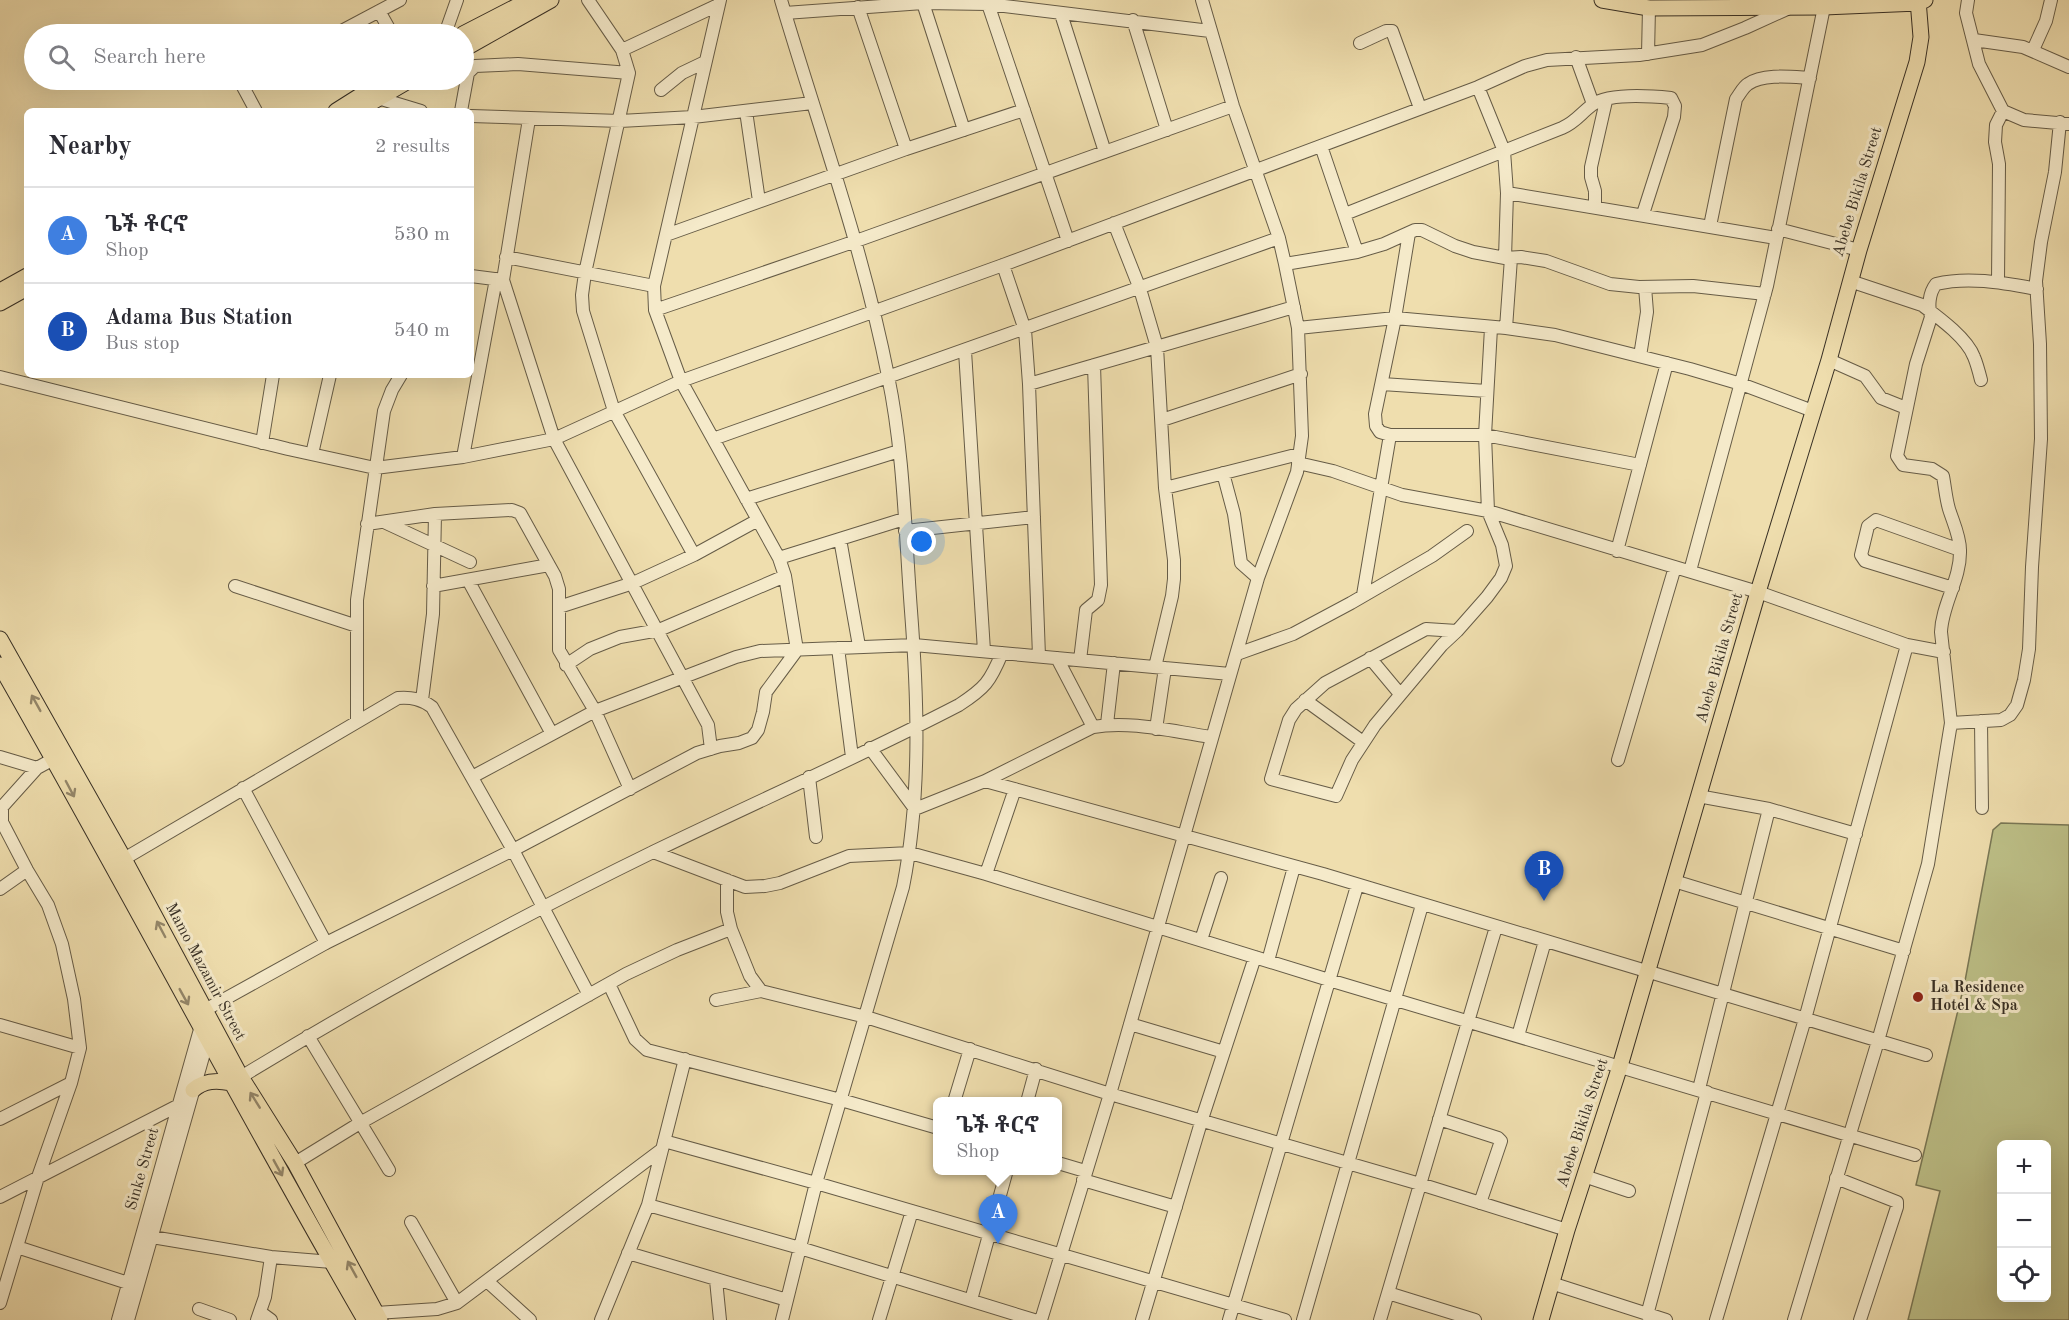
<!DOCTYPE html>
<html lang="en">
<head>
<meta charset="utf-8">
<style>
	:root { --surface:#fff; --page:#f2f2f3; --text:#2b2b33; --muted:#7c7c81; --line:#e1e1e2; --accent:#0f766e }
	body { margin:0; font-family:"Old Standard TT","Noto Serif Ethiopic",serif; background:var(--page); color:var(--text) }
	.controls { position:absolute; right:18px; bottom:18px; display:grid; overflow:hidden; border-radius:9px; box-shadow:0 6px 24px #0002 }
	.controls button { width:54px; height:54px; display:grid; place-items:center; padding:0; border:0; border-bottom:2px solid var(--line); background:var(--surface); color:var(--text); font:30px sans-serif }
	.you { position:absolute; left:922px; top:542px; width:21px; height:21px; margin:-15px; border:4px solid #fff; border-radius:50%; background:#1a73e8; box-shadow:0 0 0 9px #1a73e833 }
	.badge { display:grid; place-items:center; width:39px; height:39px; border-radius:50%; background:var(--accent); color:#fff; font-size:20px; font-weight:700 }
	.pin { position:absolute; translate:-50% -50px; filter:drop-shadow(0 2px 3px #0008) }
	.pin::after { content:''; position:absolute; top:32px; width:21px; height:18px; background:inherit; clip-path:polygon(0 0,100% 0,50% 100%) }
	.popup { position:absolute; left:933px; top:1097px; width:129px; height:78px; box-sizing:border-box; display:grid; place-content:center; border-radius:9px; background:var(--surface); filter:drop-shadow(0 2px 4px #0005); font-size:20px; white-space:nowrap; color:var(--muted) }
	.popup b { font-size:22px; color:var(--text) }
	.popup::after { content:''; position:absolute; left:50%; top:100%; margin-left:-12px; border:12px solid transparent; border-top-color:var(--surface) }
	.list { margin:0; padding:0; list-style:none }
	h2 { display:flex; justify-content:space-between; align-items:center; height:78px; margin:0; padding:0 24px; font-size:26px }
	h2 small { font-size:20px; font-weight:400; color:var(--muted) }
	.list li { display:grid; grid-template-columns:39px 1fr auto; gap:18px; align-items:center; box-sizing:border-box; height:96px; padding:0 24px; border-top:2px solid var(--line) }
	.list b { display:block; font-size:22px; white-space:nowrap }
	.list p { margin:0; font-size:20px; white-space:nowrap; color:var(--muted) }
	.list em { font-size:20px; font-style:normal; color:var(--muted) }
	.icon { flex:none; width:33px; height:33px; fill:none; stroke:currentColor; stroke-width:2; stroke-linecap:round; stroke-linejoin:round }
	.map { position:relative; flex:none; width:2069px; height:1320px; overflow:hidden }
	.search { position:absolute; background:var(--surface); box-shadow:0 6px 24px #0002; left:24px; top:24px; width:450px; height:66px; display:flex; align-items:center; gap:15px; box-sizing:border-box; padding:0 21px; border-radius:33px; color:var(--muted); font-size:22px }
	.panel { position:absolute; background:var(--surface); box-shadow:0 6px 24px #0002; left:24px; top:108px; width:450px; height:270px; border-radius:9px }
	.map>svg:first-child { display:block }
	.green { fill:#bdc088; stroke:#7a7856; stroke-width:1.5; fill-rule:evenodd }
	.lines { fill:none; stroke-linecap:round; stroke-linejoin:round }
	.minor-casing { stroke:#665c47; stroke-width:14 }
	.major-casing { stroke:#383025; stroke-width:17 }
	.minor { stroke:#f5eaca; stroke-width:12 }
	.major { stroke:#efdeae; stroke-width:15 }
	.oneway { stroke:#94876a }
	.poi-dot { fill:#8f2418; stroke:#f5eaca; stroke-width:2 }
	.labels { text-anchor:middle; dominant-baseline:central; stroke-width:6; stroke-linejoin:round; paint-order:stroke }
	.street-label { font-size:16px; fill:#383025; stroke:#f5eaca }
	.poi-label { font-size:16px; font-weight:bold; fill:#383025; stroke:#f5eaca; text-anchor:start }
</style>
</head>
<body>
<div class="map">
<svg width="2069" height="1320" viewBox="0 0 2069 1320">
	<rect width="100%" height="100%" fill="#efdeae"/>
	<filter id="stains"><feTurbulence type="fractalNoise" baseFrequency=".00333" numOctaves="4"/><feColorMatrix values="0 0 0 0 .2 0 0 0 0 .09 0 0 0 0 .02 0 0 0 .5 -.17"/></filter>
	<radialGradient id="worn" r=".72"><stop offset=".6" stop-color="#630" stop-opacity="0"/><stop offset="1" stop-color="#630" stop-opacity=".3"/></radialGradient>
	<path class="green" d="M 2001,823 L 2069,825 L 2069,1320 L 1908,1320 L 1940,1191 L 1916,1185 L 1965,981 L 1993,830 ZM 2002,1144 L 2046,1144 L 2046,1298 L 2002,1298 Z"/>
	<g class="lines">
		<defs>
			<path id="minor" d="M 588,0 L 622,50 L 629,73 L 585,273 L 582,295 L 583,311 L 614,411 L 694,555
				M 781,0 C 818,125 863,248 888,376 C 904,453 905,532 911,611 C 918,702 921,797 903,887 L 816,1183 L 782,1320
				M 1968,0 L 1966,13 L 1979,64 L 2003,111 L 2024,120 L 2069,124
				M 923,3 L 964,130
				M 988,4 L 1068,241
				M 858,7 L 906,149
				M 379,11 L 392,34
				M 785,13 L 923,3 L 988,4 L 1210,31
				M 1061,14 L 1105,152
				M 1133,20 L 1167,130
				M 336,34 L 400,0
				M 445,34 L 457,0
				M 1974,40 L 2023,47 L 2069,67
				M 1360,43 L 1386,31 L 1392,31 L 1420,108
				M 622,50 L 718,5
				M 2033,50 L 2046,21 L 2051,0
				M 1648,54 L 1649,8
				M 1576,57 L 1593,104
				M 253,80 L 242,85 L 256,111
				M 1478,87 L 1504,151 L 1507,193 L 1505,258
				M 661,90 L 682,73 L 705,62
				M 378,98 L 421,111
				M 461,111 L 468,73 L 475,66 L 518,64 L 629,73
				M 746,111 L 759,201
				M 471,116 L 620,121 L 693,117 L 812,103
				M 529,119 L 503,280 L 554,439 L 708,725 L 711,749
				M 1321,146 L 1357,252
				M 1507,193 L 1776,238
				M 1595,207 L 1595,191 L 1591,177 L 1591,167 L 1606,101
				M 1345,214 L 1562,128 C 1576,122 1580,114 1592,105 C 1608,93 1651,96 1671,98 L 1675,106 L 1674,117 L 1643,214
				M 1114,223 L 1140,289 L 1157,347 L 1165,488 L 1174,560 L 1174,579 L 1172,596 L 1155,667
				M 1710,226 L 1736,99 C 1740,94 1743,87 1748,84 C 1763,73 1793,77 1810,78
				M 1778,229 L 1859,250
				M 1409,233 L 1395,318 L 1375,414 L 1376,426 L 1380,432 L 1390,435 L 1485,435 L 1640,465
				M 666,235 L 906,149 L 1024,110
				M 506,257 L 654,286
				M 1285,264 L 1357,252 L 1384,244 L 1415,230 L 1422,230 L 1455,246 L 1473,252 L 1505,258 L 1521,257 L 1546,261 L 1610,284 L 1639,287 L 1693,286 L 1765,294
				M 1003,265 L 1025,330 L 1029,384 L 1039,656
				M 471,276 L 502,280
				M 1850,281 L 1922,305 C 1938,317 1967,338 1974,357 C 1977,364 1979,372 1981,380
				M 1998,282 L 1999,164 L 1995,142 L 1996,125 L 2003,111
				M 655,310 L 856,241 L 1233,106
				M 1298,328 L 1395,318 L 1506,328 L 1555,335 L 1690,369 L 1741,384 L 1813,411
				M 1506,328 L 1511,258
				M 965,351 L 984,651
				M 1640,356 L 1647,312 L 1645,287
				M 1829,360 L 1865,376 L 1881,398 L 1906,408
				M 0,377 L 288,449 L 375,468 L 463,457 L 554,439 L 681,381 L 1003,265 L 1478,87 L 1525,66 L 1547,60 L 1639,55 L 1702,45 L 1745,28 L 1787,9
				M 1029,384 L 1294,307
				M 1382,384 L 1487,391
				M 1162,420 L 1301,374
				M 713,439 L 1279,238
				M 262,443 L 273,375
				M 312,454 L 330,375
				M 463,457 L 496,279
				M 1298,463 L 1333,471 L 1402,495 L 1488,511 L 1758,592 L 1907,645 L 1944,652
				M 1223,473 L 1234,514 L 1241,563 L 1258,578
				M 1165,488 L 1299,454
				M 746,499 L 899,451
				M 384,522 L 470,562
				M 367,524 L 435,514 L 512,510 L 520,513 L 555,576 L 559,589 L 559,650 L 595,711 L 630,789
				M 905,531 L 1034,517
				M 840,539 L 859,646
				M 1617,551 L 1667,363
				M 779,558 L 904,519
				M 1690,571 L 1767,286 L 1824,7 L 1822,1
				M 468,580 L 552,734
				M 235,586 L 357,626
				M 433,586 L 549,565
				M 1953,588 L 1865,561 L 1861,555 L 1868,526 L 1876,520 L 1960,550
				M 1363,595 L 1390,435
				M 559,607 L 633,583 L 694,555 L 758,520
				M 1457,631 L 1426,629 L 1325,683 L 1296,709 L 1289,720 L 1271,779 L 1336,796 L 1352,760 L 1375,725 L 1442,645 L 1457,631 L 1487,597 L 1501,578 L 1506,566 L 1502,545 L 1488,511 L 1485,435 L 1491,328
				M 838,648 L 852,757
				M 1237,654 L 1293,634 L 1351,603 L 1432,556 L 1467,531
				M 1057,658 L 1093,727
				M 1370,658 L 1400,694
				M 1080,660 L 1086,610 L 1098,600 L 1101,585 L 1094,365
				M 566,665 L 590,649 L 620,637 L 659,630 L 785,576
				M 422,700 L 433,614 L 435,514
				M 1305,700 L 1363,742
				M 1981,721 L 1982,808
				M 357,722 L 357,600 L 384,411 L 392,390 L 401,375
				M 1951,723 L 2001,720 L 2010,715 L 2017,705 L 2024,680 L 2029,649 L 2032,567 L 2041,439 L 2040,344 L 2036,281 L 2041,242 L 2055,172 L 2060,122
				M 1107,724 L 1114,663
				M 1156,729 L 1165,668
				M 870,748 L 915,809 L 985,781 L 1323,874 L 1926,1055
				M 0,757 L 37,768
				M 1618,760 L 1675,567
				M 472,777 L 595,711 L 736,657 L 760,651 L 914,645 L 1230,674
				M 809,777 L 816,837
				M 985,781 L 1093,727 C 1131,720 1174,732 1212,737
				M 243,788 L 326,943
				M 1698,796 L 1769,809 L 1856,834
				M 653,852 L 745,887 L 765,886 L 780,883 L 849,856 L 910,853 L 986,874 L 1329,980 L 1915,1155
				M 117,863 L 398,698 C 412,697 421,699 432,707 L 513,850 L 589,995
				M 986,874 L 1015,789
				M 727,880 L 727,912 L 731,929 L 750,976 L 761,991 L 866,1017 L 1110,1094 L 1420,1184 L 1567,1230
				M 1674,881 L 1904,951
				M 0,889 L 27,870
				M 1201,940 L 1221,878
				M 1268,961 L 1294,867
				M 609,984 L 635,1039 L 647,1050 L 841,1100 L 938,1128
				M 716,1000 L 761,991
				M 205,1010 L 326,943 L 513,850 L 697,753 L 720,746 L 739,743 L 752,738 L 758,730 L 763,712 L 766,692 L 797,650 L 785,576 L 779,558 L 681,381 L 655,310 L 654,286 L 720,0
				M 1130,1024 L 1224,1052
				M 0,1025 L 80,1048
				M 308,1036 L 389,1170
				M 1518,1036 L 1545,941
				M 241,1077 C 375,995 514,920 655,851 C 756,802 859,757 959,705 C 985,688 990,682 1002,653
				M 1699,1089 L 1769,809
				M 954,1102 L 970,1049
				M 1027,1102 L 1036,1069
				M 0,1119 L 71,1083
				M 1439,1119 L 1498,1138 L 1501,1141 L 1480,1203
				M 664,1141 L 816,1183 L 1285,1320
				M 295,1163 L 360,1123 L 626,974 L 677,950 L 731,929
				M 1058,1163 L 1085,1171
				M 1584,1176 L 1629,1191
				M 1836,1178 L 1897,1202 L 1897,1207 L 1860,1320
				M 1083,1180 L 1176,1207
				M 0,1197 L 183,1103
				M 648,1205 L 800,1248 L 1034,1320
				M 411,1222 L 457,1303
				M 152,1237 L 271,1257 L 332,1262
				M 17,1247 L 128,1283
				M 628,1253 L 787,1300
				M 716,1280 L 720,1320
				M 487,1281 L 530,1320
				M 1551,1283 L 1666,1320
				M 1388,1293 L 1475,1320
				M 971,1300 L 1007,1170
				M 0,1303 L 38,1177 L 71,1083 L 80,1048 L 74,999 L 62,944 L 48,905 L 27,870 L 2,822 L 2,807 L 37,768 L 59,756
				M 199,1309 L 230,1320
				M 260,1312 L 271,1320
				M 1647,1315 L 1707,1092
				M 371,1316 L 376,1313 L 437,1309 L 457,1303 L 661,1150
				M 118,1320 L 201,1026 L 205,1023
				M 128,1320 L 208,1039 L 211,1037
				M 257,1320 L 265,1297 L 271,1257
				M 601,1320 L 648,1205 L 685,1059
				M 879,1320 L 912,1211
				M 1041,1320 L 1110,1094 L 1258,578 L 1297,472 L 1302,436 L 1298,328 L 1285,264 L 1279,238 L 1233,106 L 1202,0
				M 1142,1320 L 1202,1119 L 1255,957
				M 1229,1320 L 1357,886
				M 1303,1320 L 1422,905
				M 1380,1320 L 1496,927
				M 1716,1320 L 1805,1019 L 1907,645
				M 1794,1320 L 1878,1041 L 1928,864 L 1951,723 L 1941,632 C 1942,604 1961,579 1960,550 C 1960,536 1953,522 1949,509 C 1946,499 1945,487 1943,476 L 1932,469 L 1903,465 L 1897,456 L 1916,364 L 1931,317 C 1928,306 1929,293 1936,284 C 1969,276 2004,283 2037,289"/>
			<path id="major" d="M 1602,0 L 1649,8 L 1824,7 L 1918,3 L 1925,0
				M 463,34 L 529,0
				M 464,49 L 551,0
				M 336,111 L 385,80
				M 357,111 L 410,80
				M 0,291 L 27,276
				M 0,303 L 27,288
				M 0,639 L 124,859 L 241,1077 L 295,1163 L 380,1320
				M 0,665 C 124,882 240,1104 365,1320
				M 193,1090 C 204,1080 217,1080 231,1083
				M 1541,1320 L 1567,1230 L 1620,1066 L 1758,592 L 1829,360 L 1859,250 L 1917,62 L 1921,37 L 1918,0"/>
		</defs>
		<use href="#minor" class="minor-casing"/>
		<use href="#major" class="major-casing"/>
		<use href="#minor" class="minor"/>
		<use href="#major" class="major"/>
	</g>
	<defs><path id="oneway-shaft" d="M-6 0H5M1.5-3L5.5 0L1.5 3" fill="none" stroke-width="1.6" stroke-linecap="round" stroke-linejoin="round" transform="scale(1.5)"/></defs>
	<g class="oneway">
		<use href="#oneway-shaft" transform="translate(36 703) rotate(-119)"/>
		<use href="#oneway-shaft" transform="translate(70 789) rotate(62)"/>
		<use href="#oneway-shaft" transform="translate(161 929) rotate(-118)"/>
		<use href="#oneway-shaft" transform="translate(184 997) rotate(61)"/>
		<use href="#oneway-shaft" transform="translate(255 1100) rotate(-122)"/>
		<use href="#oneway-shaft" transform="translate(278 1168) rotate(61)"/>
		<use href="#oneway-shaft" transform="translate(352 1269) rotate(-119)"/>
	</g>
	<circle class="poi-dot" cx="1918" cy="997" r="6"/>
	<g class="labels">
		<g class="street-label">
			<text transform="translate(1858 192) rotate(-73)">Abebe Bikila Street</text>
			<text transform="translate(1720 658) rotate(-74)">Abebe Bikila Street</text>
			<text transform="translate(205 972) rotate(62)">Mamo Mazamir Street</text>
			<text transform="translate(1583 1123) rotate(-72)">Abebe Bikila Street</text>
			<text transform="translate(143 1169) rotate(-74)">Sinke Street</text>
		</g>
		<g class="poi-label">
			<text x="1930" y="988">La Residence<tspan x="1930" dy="18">Hotel &amp; Spa</tspan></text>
		</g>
	</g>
	<rect width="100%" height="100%" filter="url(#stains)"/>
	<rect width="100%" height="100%" fill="url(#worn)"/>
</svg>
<div class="controls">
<button>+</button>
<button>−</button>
<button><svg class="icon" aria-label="locate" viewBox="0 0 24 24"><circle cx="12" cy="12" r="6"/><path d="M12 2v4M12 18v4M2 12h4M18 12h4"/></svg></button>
</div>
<div class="you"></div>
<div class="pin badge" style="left:998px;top:1244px;background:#3f7fe0">A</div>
<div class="popup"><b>ጌች ቶርኖ</b>Shop</div>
<div class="pin badge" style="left:1544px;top:901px;background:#1a4fb4">B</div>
<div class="search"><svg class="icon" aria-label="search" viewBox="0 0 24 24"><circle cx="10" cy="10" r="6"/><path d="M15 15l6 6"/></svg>Search here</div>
<section class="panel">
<h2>Nearby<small>2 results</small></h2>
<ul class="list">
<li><span class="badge" style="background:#3f7fe0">A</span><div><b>ጌች ቶርኖ</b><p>Shop</p></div><em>530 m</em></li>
<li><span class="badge" style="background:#1a4fb4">B</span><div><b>Adama Bus Station</b><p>Bus stop</p></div><em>540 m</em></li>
</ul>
</section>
</div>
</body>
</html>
